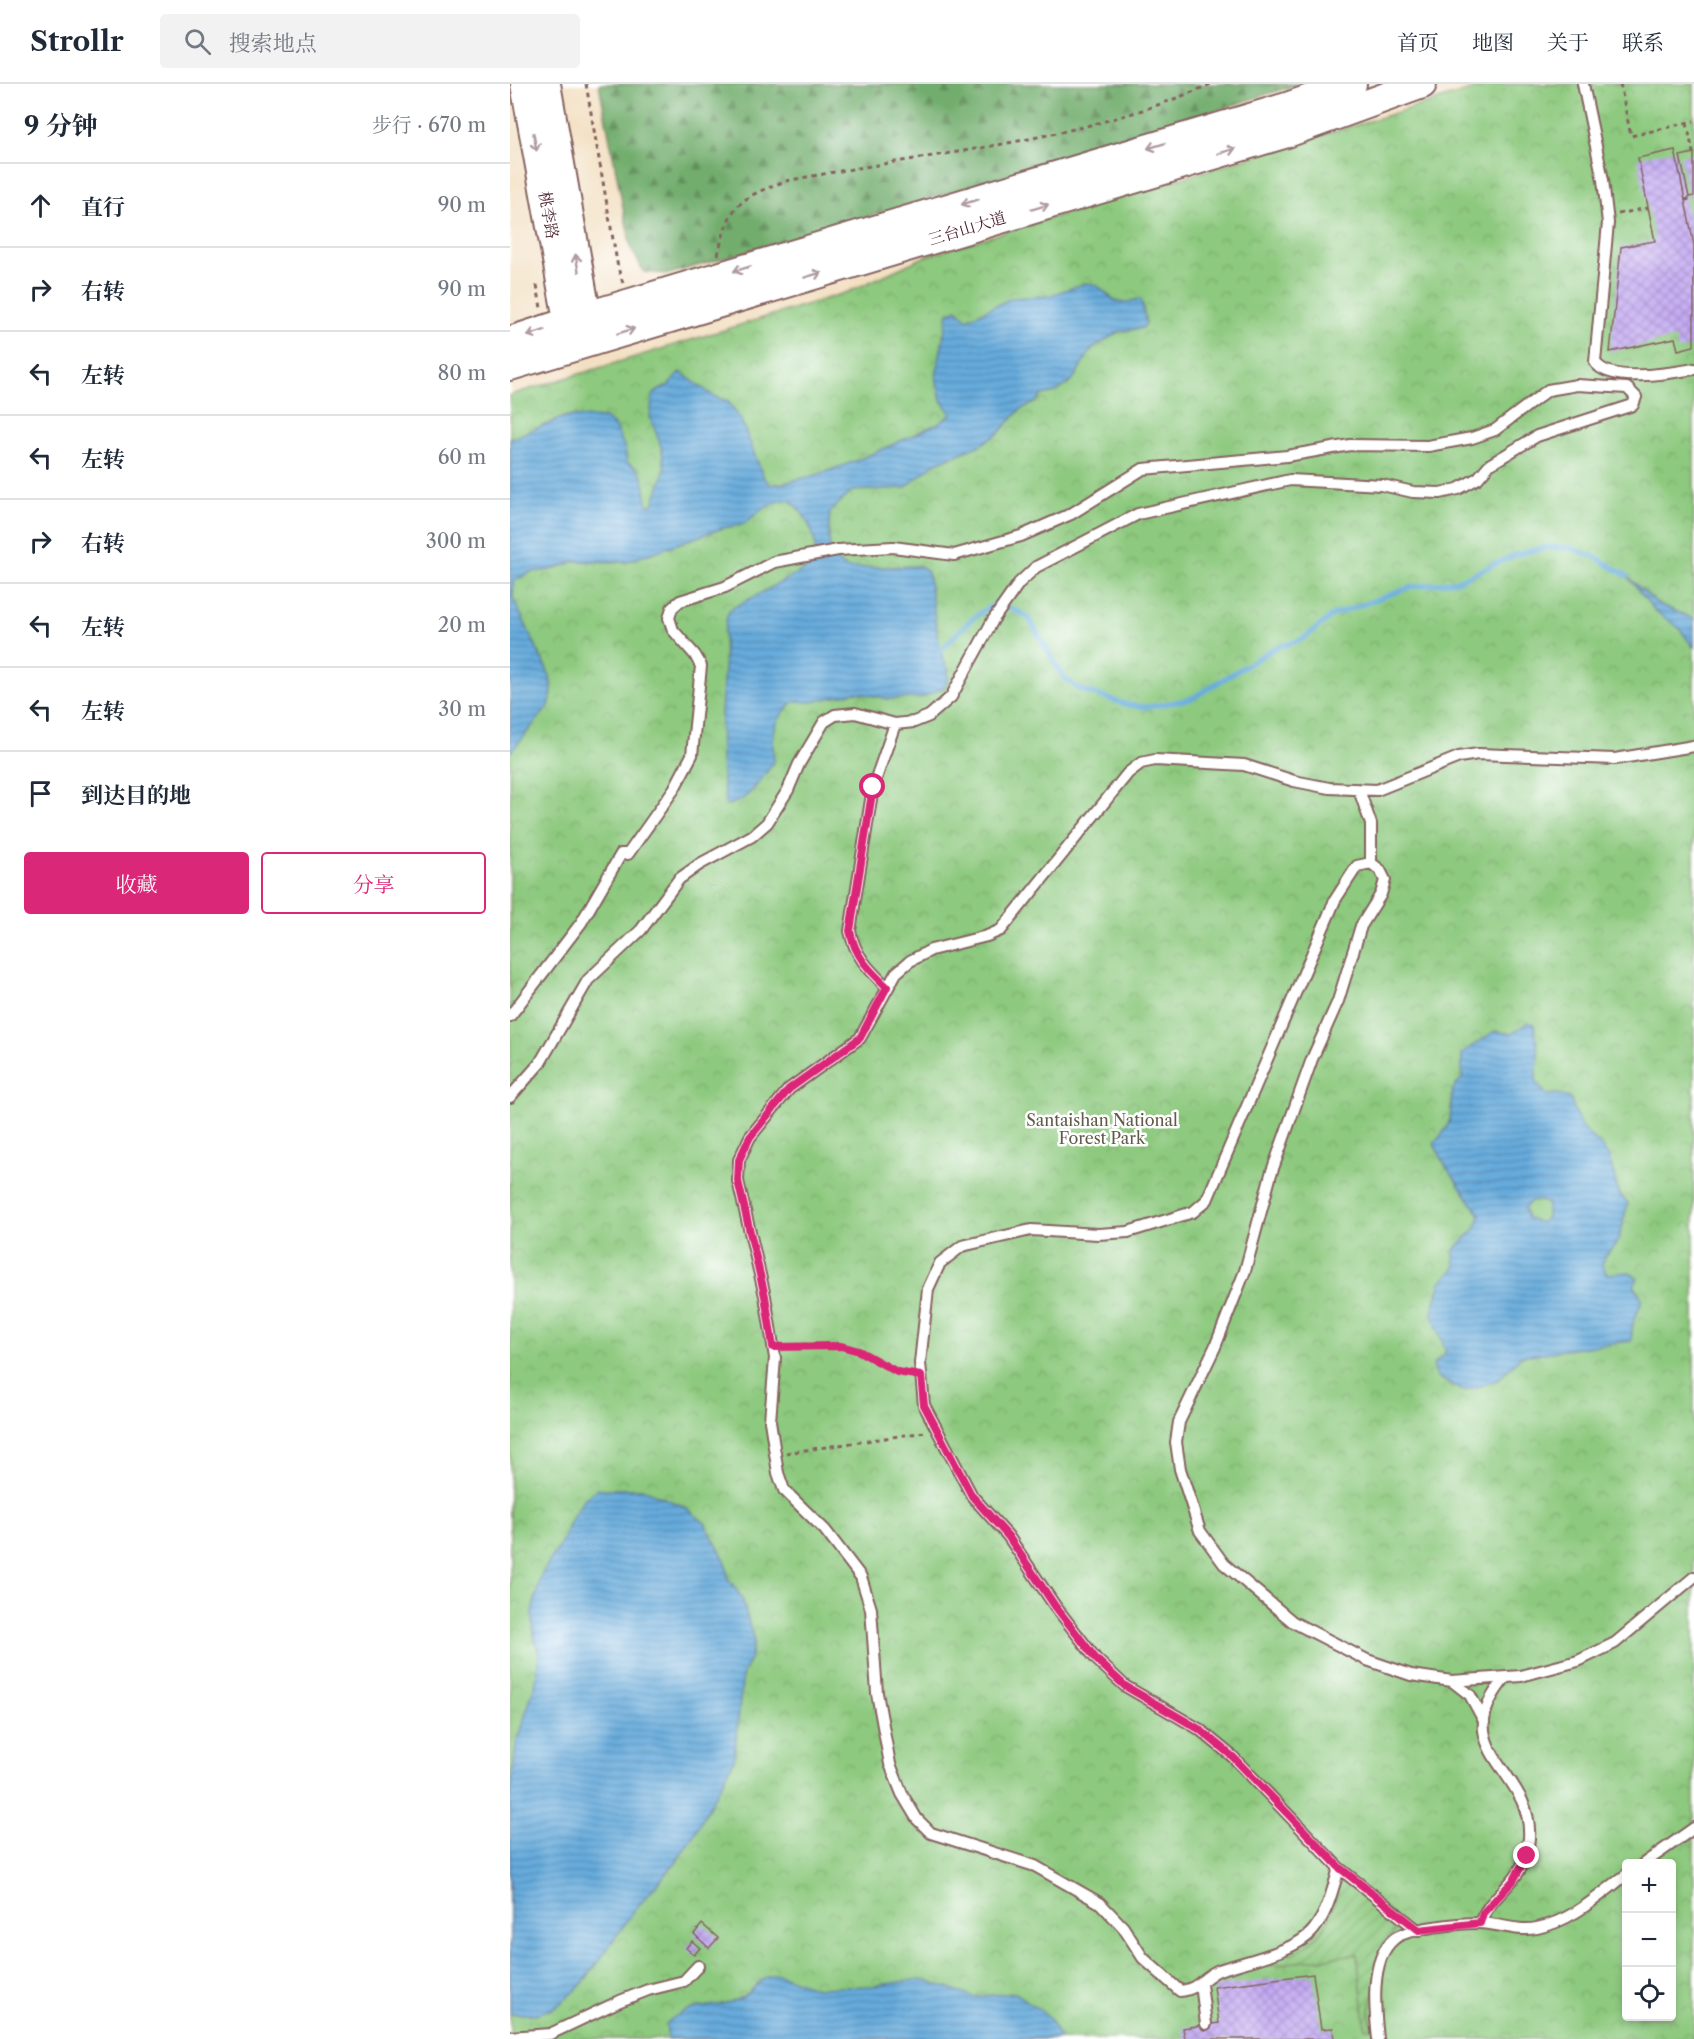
<!DOCTYPE html>
<html lang="zh">
<head>
<meta charset="utf-8">
<style>
	:root { --surface:#fff; --page:#f2f2f3; --text:#1f2937; --muted:#747a83; --line:#e0e1e3; --accent:#db2777 }
	body { margin:0; font-family:"Libre Caslon Text","Noto Serif SC",serif; background:var(--page); color:var(--text) }
	.controls { position:absolute; right:18px; bottom:18px; display:grid; overflow:hidden; border-radius:6px; box-shadow:0 3px 9px #0003 }
	.controls button { width:54px; height:54px; display:grid; place-items:center; padding:0; border:0; border-bottom:2px solid var(--line); background:var(--surface); color:var(--text); font:30px sans-serif }
	.stop { position:absolute; width:18px; height:18px; margin:-14px; border:4px solid #db2777; border-radius:50%; background:#fff }
	.stop.end { background:#db2777; border-color:#fff; box-shadow:0 2px 6px #0008 }
	.list { margin:0; padding:0; list-style:none }
	h2 { display:flex; justify-content:space-between; align-items:center; height:78px; margin:0; padding:0 24px; font-size:26px }
	h2 small { font-size:20px; font-weight:400; color:var(--muted) }
	.list li { display:grid; grid-template-columns:39px 1fr auto; gap:18px; align-items:center; box-sizing:border-box; height:84px; padding:0 24px; border-top:2px solid var(--line) }
	.list b { display:block; font-size:22px; white-space:nowrap }
	.list em { font-size:20px; font-style:normal; color:var(--muted) }
	.actions { display:flex; gap:12px; padding:18px 24px }
	.actions a { flex:1; padding:14px 0; border:2px solid var(--accent); border-radius:6px; text-align:center; font-size:21px; color:var(--accent) }
	.actions .main { background:var(--accent); color:#fff }
	.icon { flex:none; width:33px; height:33px; fill:none; stroke:currentColor; stroke-width:2; stroke-linecap:round; stroke-linejoin:round }
	.map { position:relative; flex:none; width:1184px; height:1955px; overflow:hidden }
	header { display:flex; align-items:center; gap:36px; box-sizing:border-box; height:84px; padding:0 30px; background:var(--surface); border-bottom:2px solid var(--line) }
	header strong { font-size:28px }
	nav { display:flex; gap:33px; margin-inline-start:auto; font-size:21px }
	.search { width:420px; height:54px; background:var(--page); display:flex; align-items:center; gap:15px; box-sizing:border-box; padding:0 21px; border-radius:6px; color:var(--muted); font-size:22px }
	main { display:flex }
	aside { flex:1; background:var(--surface) }
	.map>svg:first-child { display:block }
	.forest { fill:url(#forest-firs); stroke:#5e664c; stroke-width:1.5 }
	.park { fill:url(#park-crowns); stroke:#6c7454; stroke-width:1.5; fill-rule:evenodd }
	.garden { fill:url(#garden-furrows); stroke:#6c7454; stroke-width:1.5 }
	.water { fill:url(#water-rules); stroke:#586584; stroke-width:1.5; fill-rule:evenodd }
	.lines { fill:none; stroke-linecap:round; stroke-linejoin:round }
	.stream { stroke:#66abdc; stroke-width:5 }
	.building { fill:url(#building-cross-hatch) }
	.service-casing { stroke:#856360; stroke-width:14 }
	.secondary-casing { stroke:#856360; stroke-width:32 }
	.path { stroke:#856360; stroke-width:3; stroke-dasharray:4.5 4.5; stroke-linecap:butt }
	.service { stroke:#fff; stroke-width:10 }
	.secondary { stroke:#fff; stroke-width:28 }
	.oneway { stroke:#ae9aa0 }
	.route { stroke:#db2777; stroke-width:8 }
	.labels { text-anchor:middle; dominant-baseline:central; stroke-width:5; stroke-linejoin:round; paint-order:stroke }
	.street-label { font-size:16px; fill:#4a1f2b; stroke:#fff }
	.park-label { font-size:16px; fill:#615a48; stroke:#fff }
</style>
</head>
<body>
<header>
<strong>Strollr</strong>
<div class="search"><svg class="icon" aria-label="search" viewBox="0 0 24 24"><circle cx="10" cy="10" r="6"/><path d="M15 15l6 6"/></svg>搜索地点</div>
<nav><a>首页</a><a>地图</a><a>关于</a><a>联系</a></nav>
</header>
<main>
<aside>
<h2>9 分钟<small>步行 · 670 m</small></h2>
<ul class="list">
<li><svg class="icon" aria-label="ahead" viewBox="0 0 24 24"><path d="M12 20V5M6 11l6-6 6 6"/></svg><div><b>直行</b></div><em>90 m</em></li>
<li><svg class="icon" aria-label="right" viewBox="0 0 24 24"><path d="M7 20v-9h11M14 6l5 5-5 5"/></svg><div><b>右转</b></div><em>90 m</em></li>
<li><svg class="icon" aria-label="left" viewBox="0 0 24 24"><path d="M17 20v-9H6M10 6l-5 5 5 5"/></svg><div><b>左转</b></div><em>80 m</em></li>
<li><svg class="icon" aria-label="left" viewBox="0 0 24 24"><path d="M17 20v-9H6M10 6l-5 5 5 5"/></svg><div><b>左转</b></div><em>60 m</em></li>
<li><svg class="icon" aria-label="right" viewBox="0 0 24 24"><path d="M7 20v-9h11M14 6l5 5-5 5"/></svg><div><b>右转</b></div><em>300 m</em></li>
<li><svg class="icon" aria-label="left" viewBox="0 0 24 24"><path d="M17 20v-9H6M10 6l-5 5 5 5"/></svg><div><b>左转</b></div><em>20 m</em></li>
<li><svg class="icon" aria-label="left" viewBox="0 0 24 24"><path d="M17 20v-9H6M10 6l-5 5 5 5"/></svg><div><b>左转</b></div><em>30 m</em></li>
<li><svg class="icon" aria-label="arrive" viewBox="0 0 24 24"><path d="M6 21V4h12l-3 4 3 4H6"/></svg><div><b>到达目的地</b></div></li>
</ul>
<div class="actions"><a class="main">收藏</a><a>分享</a></div>
</aside>
<div class="map">
<svg width="1184" height="1955" viewBox="0 0 1184 1955">
	<defs>
		<pattern id="forest-firs" width="22" height="20" patternUnits="userSpaceOnUse" patternTransform="scale(1.5)"><rect width="22" height="20" fill="#72ad6d"/><path d="M5 1l3.5 6h-7zM16 11l3.5 6h-7z" fill="#608c5a"/></pattern>
		<pattern id="park-crowns" width="20" height="18" patternUnits="userSpaceOnUse" patternTransform="scale(1.5)"><rect width="20" height="18" fill="#8dc97e"/><path d="M2 6a3 3 0 1 1 6 0M12 15a3 3 0 1 1 6 0" fill="none" stroke="#7bac6d"/></pattern>
		<pattern id="garden-furrows" width="10" height="10" patternUnits="userSpaceOnUse" patternTransform="scale(1.5)"><rect width="10" height="10" fill="#8dc97e"/><path d="M-1 1l2-2M0 10L10 0M9 11l2-2" fill="none" stroke="#7bac6d"/></pattern>
		<pattern id="water-rules" width="6" height="5" patternUnits="userSpaceOnUse" patternTransform="scale(1.5)"><rect width="6" height="5" fill="#66abdc"/><path d="M0 2.5h6" fill="none" stroke="#568bb3"/></pattern>
		<pattern id="building-cross-hatch" width="8" height="8" patternUnits="userSpaceOnUse" patternTransform="scale(1.5)"><rect width="8" height="8" fill="#c2a8f3"/><path d="M0 0l8 8M0 8l8-8" fill="none" stroke="#a088c5"/></pattern>
	</defs>
	<rect width="100%" height="100%" fill="#fff"/>
	<filter id="ink" filterUnits="userSpaceOnUse"><feTurbulence type="fractalNoise" baseFrequency=".0167" numOctaves="2"/><feDisplacementMap in="SourceGraphic" scale="12" xChannelSelector="R" yChannelSelector="G"/><feConvolveMatrix kernelMatrix="1 2 1 2 8 2 1 2 1" color-interpolation-filters="sRGB"/></filter>
	<filter id="wash" filterUnits="userSpaceOnUse"><feTurbulence type="fractalNoise" baseFrequency=".008" numOctaves="4" result="noise"/><feDisplacementMap in="SourceGraphic" scale="24" xChannelSelector="R" yChannelSelector="G"/><feGaussianBlur stdDeviation="1.35" result="paint"/><feColorMatrix in="noise" values="0 0 0 0 0 0 0 0 0 0 0 0 0 0 0 0 0 1.4 0 .05"/><feComposite in="paint" operator="in"/></filter>
	<g filter="url(#wash)">
		<rect width="100%" height="100%" fill="#f3e0c3"/>
		<path class="forest" d="M 89,0 L 789,0 L 526,84 L 159,190 L 134,188 L 121,164 Z"/>
		<path class="park" d="M 980,0 L 1184,0 L 1184,1955 L 0,1955 L 0,311 L 338,208 L 416,172 ZM 1116,1780 L 1162,1780 L 1162,1932 L 1116,1932 Z"/>
		<path class="garden" d="M 838,1798 L 883,1832 L 886,1845 L 878,1857 L 860,1926 L 861,1945 L 856,1945 L 847,1870 L 719,1887 C 753,1877 799,1873 817,1839 C 823,1827 826,1811 830,1799 Z"/>
		<path class="water" d="M 576,199 C 592,200 594,210 606,217 C 615,222 622,215 631,215 L 636,239 L 633,244 L 608,248 L 582,265 L 562,297 L 546,308 L 532,311 L 525,319 L 511,325 L 488,350 L 470,361 L 424,380 L 395,404 L 342,407 L 320,428 C 318,449 315,473 337,484 L 411,482 L 418,488 L 430,567 L 438,585 L 438,596 L 434,604 L 411,614 L 378,615 L 346,608 L 302,618 L 285,617 C 263,634 261,653 264,678 C 251,695 238,719 216,721 C 208,676 210,631 214,586 C 216,563 211,549 219,526 L 307,479 C 306,452 300,435 281,417 L 272,416 L 254,424 L 234,440 L 213,444 L 116,478 L 66,477 L 41,486 L 21,488 L 4,497 L 3,514 L 40,592 L 42,609 L 39,622 L 0,669 L 0,355 L 57,332 L 95,334 L 104,341 L 115,364 L 117,379 C 137,385 134,403 137,421 L 143,421 L 155,385 L 151,362 L 140,333 L 143,310 L 160,300 L 170,288 L 205,313 L 218,317 L 231,336 L 254,394 L 261,401 C 322,392 375,364 431,338 L 441,330 L 431,316 L 426,292 L 438,229 L 447,225 L 457,235 L 502,214 L 538,212 Z
			M 1117,492 L 1148,520 L 1184,535 L 1184,564 L 1169,544 L 1145,527 Z
			M 1018,938 L 1024,940 C 1025,950 1029,962 1028,973 C 1028,992 1019,993 1037,1011 L 1048,1010 L 1060,1014 L 1071,1043 L 1090,1061 L 1099,1073 L 1109,1110 L 1118,1119 L 1108,1158 L 1095,1172 L 1092,1181 L 1097,1190 L 1118,1188 L 1128,1194 L 1124,1202 C 1135,1215 1132,1219 1125,1232 C 1122,1240 1122,1249 1121,1257 L 1011,1272 L 988,1296 L 953,1307 L 927,1293 L 923,1281 L 936,1268 L 922,1229 L 931,1198 L 945,1184 L 944,1166 L 966,1144 L 970,1131 L 935,1081 L 924,1060 C 930,1053 938,1044 940,1035 C 943,1019 937,1005 952,995 L 952,969 L 985,947 L 1002,950 ZM 1030,1117 L 1037,1119 L 1037,1133 L 1031,1139 L 1017,1134 L 1014,1125 L 1020,1118 Z
			M 87,1405 L 133,1405 L 175,1423 L 195,1439 L 216,1478 L 218,1494 L 232,1514 L 244,1557 L 240,1576 L 233,1588 L 224,1676 L 184,1751 L 166,1778 L 124,1827 L 74,1898 L 61,1911 L 43,1925 L 25,1930 L 0,1930 L 0,1719 L 6,1660 L 26,1597 L 29,1570 L 24,1552 L 22,1528 L 31,1491 L 52,1457 L 64,1430 L 75,1414 Z
			M 268,1890 L 306,1904 L 362,1902 L 404,1896 L 418,1897 L 462,1913 L 506,1909 L 538,1932 L 550,1955 L 158,1955 L 156,1940 C 179,1916 211,1927 234,1912 C 247,1903 251,1892 268,1890 Z"/>
		<g class="lines">
			<path class="stream" d="M 430,567 C 448,549 466,526 490,519 L 518,533 L 554,594 L 569,605 L 618,621 L 638,623 L 681,615 L 763,565 L 793,555 L 823,531 L 901,503 L 947,497 L 1005,471 L 1037,463 L 1061,464 L 1087,474 L 1117,492"/>
		</g>
		<g id="blocks">
			<path class="building" d="M 1165,66 L 1184,161 L 1184,262 L 1168,266 L 1165,254 L 1100,268 L 1111,163 L 1145,157 L 1128,74 Z
				M 1184,69 L 1184,112 L 1179,113 L 1170,72 Z
				M 192,1840 L 208,1854 L 199,1864 L 184,1850 Z
				M 182,1857 L 190,1864 L 184,1871 L 176,1864 Z
				M 803,1890 L 811,1945 L 823,1944 L 824,1955 L 675,1955 L 673,1944 L 709,1939 L 704,1903 Z"/>
		</g>
	</g>
	<g filter="url(#ink)">
		<use href="#blocks" fill-opacity="0" stroke="#856360" stroke-width="1.5"/>
		<g class="lines">
			<defs>
				<path id="service" d="M 1073,0 L 1093,96 L 1098,139 L 1085,278 C 1099,300 1161,289 1184,285
					M 849,706 L 861,740 L 861,779
					M 377,903 C 359,886 345,872 340,847 L 363,703 L 385,640
					M 0,932 L 71,839 L 111,770 L 118,770 L 164,705 L 182,671 L 191,582 L 185,571 L 163,546 L 159,534 L 162,524 L 170,517 L 215,503 L 264,478 L 328,466 L 383,463 L 444,471 L 511,452 L 561,430 L 633,385 L 777,372 L 840,361 L 918,362 L 962,354 L 985,346 L 1038,306 L 1067,301 L 1117,304 L 1126,313 L 1123,321 L 1027,352 L 979,381 L 968,394 L 948,405 L 930,409 L 903,408 L 872,401 L 780,396 L 628,430 L 526,483 L 509,499 L 483,536 L 441,613 L 419,632 L 404,638 L 385,640 L 345,629 L 325,631 L 314,638 L 289,680 L 278,706 L 257,739 L 242,752 L 190,780 L 169,795 L 131,846 L 78,896 L 30,979 L 0,1013
					M 942,1597 L 960,1611 L 973,1635
					M 1133,1780 L 1184,1744
					M 829,1784 C 823,1804 818,1827 805,1844 C 789,1867 736,1877 709,1886 C 694,1892 688,1906 670,1907 L 633,1874 L 613,1843 L 590,1819 L 525,1782 L 421,1749 L 407,1735 L 392,1710 L 380,1680 L 367,1609 L 361,1525 L 351,1493 L 315,1446 L 274,1406 L 268,1389 L 260,1337 L 265,1274 L 255,1212 L 228,1097 L 229,1076 L 240,1053 L 279,1005 L 350,954 L 386,889 L 400,877 L 421,866 L 477,852 L 491,846 L 618,689 L 631,679 L 645,676 L 734,681 L 784,697 L 819,704 L 867,706 L 949,673 L 968,670 L 1105,675 L 1184,662
					M 970,1839 C 982,1806 1016,1800 1019,1754 C 1024,1685 933,1667 996,1593
					M 909,1847 L 829,1784 L 723,1673 L 689,1645 L 615,1602 L 586,1575 L 545,1522 L 498,1452 L 462,1412 L 414,1321 L 410,1279 L 418,1205 L 430,1179 L 452,1162 L 521,1146 L 588,1150 L 618,1148 L 683,1128 L 697,1116 L 825,816 L 847,782 L 861,779 L 870,786 L 875,796 L 871,810 L 851,842 L 828,917 L 802,975 L 761,1090 L 735,1187 L 705,1263 L 669,1338 L 666,1358 L 670,1385 L 690,1447 L 714,1480 L 783,1538 L 857,1576 L 901,1591 L 942,1597 L 1011,1592 L 1068,1577 L 1105,1559 L 1184,1493
					M 691,1900 L 696,1940
					M 0,1953 L 40,1950 L 110,1917 L 138,1906 L 174,1897 L 188,1882
					M 868,1955 C 865,1928 859,1875 884,1855 C 896,1844 951,1839 968,1839 C 988,1839 1007,1848 1027,1844 C 1062,1837 1088,1812 1116,1791"/>
				<path id="secondary" d="M 15,0 L 62,258
					M 36,0 L 76,229
					M 0,257 L 77,232 L 777,23 L 842,0
					M 0,282 L 777,49 L 912,0"/>
			</defs>
			<use href="#service" class="service-casing"/>
			<use href="#secondary" class="secondary-casing"/>
			<path class="path" d="M 76,0 L 108,184 L 113,199
				M 1110,0 L 1121,52 L 1184,37
				M 1177,39 L 1183,69
				M 1175,116 L 1184,114
				M 1108,130 L 1138,124
				M 208,171 C 220,120 227,115 276,97 C 418,69 568,59 701,0
				M 27,201 L 31,224
				M 275,1262 C 299,1261 323,1258 346,1266 C 364,1273 378,1286 398,1290
				M 276,1369 L 415,1348"/>
			<use href="#service" class="service"/>
			<use href="#secondary" class="secondary"/>
		</g>
		<defs><path id="oneway-shaft" d="M-6 0H5M1.5-3L5.5 0L1.5 3" fill="none" stroke-width="1.6" stroke-linecap="round" stroke-linejoin="round" transform="scale(1.5)"/></defs>
		<g class="oneway">
			<use href="#oneway-shaft" transform="translate(25 58) rotate(80)"/>
			<use href="#oneway-shaft" transform="translate(646 62) rotate(163)"/>
			<use href="#oneway-shaft" transform="translate(717 67) rotate(-17)"/>
			<use href="#oneway-shaft" transform="translate(460 118) rotate(163)"/>
			<use href="#oneway-shaft" transform="translate(530 123) rotate(-17)"/>
			<use href="#oneway-shaft" transform="translate(67 179) rotate(-100)"/>
			<use href="#oneway-shaft" transform="translate(232 185) rotate(163)"/>
			<use href="#oneway-shaft" transform="translate(303 191) rotate(-17)"/>
			<use href="#oneway-shaft" transform="translate(116 247) rotate(-17)"/>
			<use href="#oneway-shaft" transform="translate(26 249) rotate(162)"/>
		</g>
	</g>
	<g class="lines" filter="url(#ink)">
		<path class="route" d="M 363,703 L 340,847 C 345,872 359,886 377,903 L 350,954 L 279,1005 L 240,1053 L 229,1076 L 228,1097 L 255,1212 L 263,1263 L 331,1262 L 349,1267 L 387,1288 L 411,1292 L 414,1321 L 462,1412 L 498,1452 L 545,1522 L 586,1575 L 615,1602 L 689,1645 L 723,1673 L 830,1784 L 909,1846 L 970,1839 L 973,1829 L 1003,1797 L 1017,1772"/>
	</g>
	<g class="labels">
		<g class="street-label">
			<text transform="translate(39 131) rotate(80)">桃李路</text>
			<text transform="translate(457 144) rotate(-17)">三台山大道</text>
		</g>
		<g class="park-label">
			<text x="592" y="1036">Santaishan National<tspan x="592" dy="18">Forest Park</tspan></text>
		</g>
	</g>
</svg>
<div class="controls">
<button>+</button>
<button>−</button>
<button><svg class="icon" aria-label="locate" viewBox="0 0 24 24"><circle cx="12" cy="12" r="6"/><path d="M12 2v4M12 18v4M2 12h4M18 12h4"/></svg></button>
</div>
<div class="stop" style="left:363px;top:703px"></div>
<div class="stop end" style="left:1017px;top:1772px"></div>
</div>
</main>
</body>
</html>
